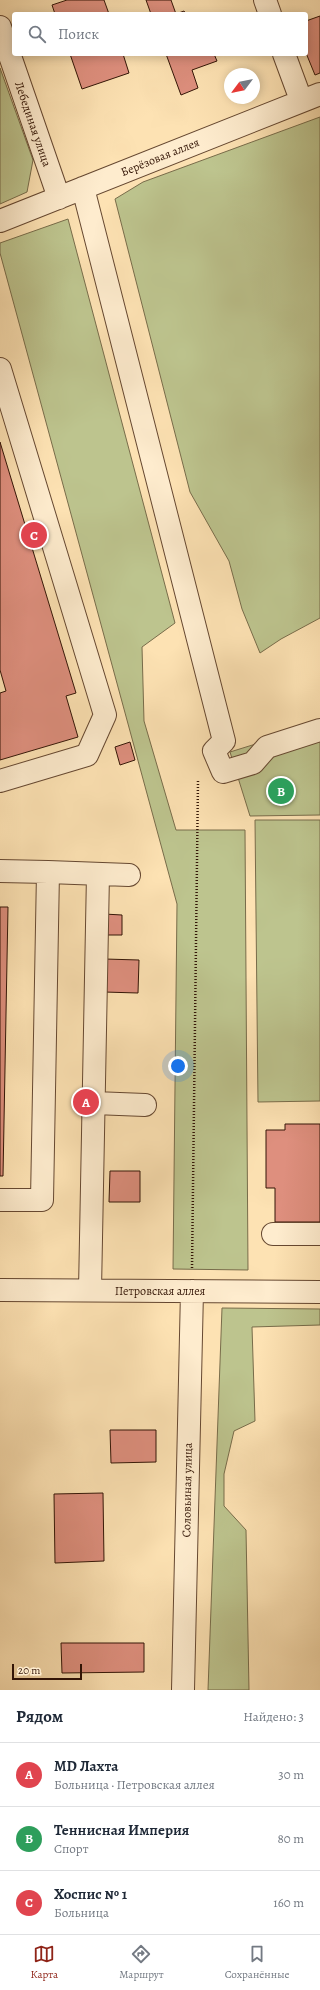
<!DOCTYPE html>
<html lang="ru">
<head>
<meta charset="utf-8">
<style>
	:root { --surface:#fff; --page:#f2f2f3; --text:#1f2937; --muted:#747a83; --line:#e0e1e3; --accent:#8f2418 }
	body { margin:0; font-family:Alegreya,serif; background:var(--page); color:var(--text) }
	.compass { position:absolute; left:224px; top:68px; width:36px; height:36px; border-radius:50%; background:var(--surface); box-shadow:0 2px 10px #0003; rotate:238deg }
	.scale { position:absolute; left:12px; bottom:10px; width:70px; box-sizing:border-box; padding-left:4px; border:2px solid #331506; border-top:0; font-size:11px; line-height:14px; white-space:nowrap; color:#331506; -webkit-text-stroke:3px #feecce; paint-order:stroke }
	.you { position:absolute; left:178px; top:1066px; width:14px; height:14px; margin:-10px; border:3px solid #fff; border-radius:50%; background:#1a73e8; box-shadow:0 0 0 6px #1a73e833 }
	.badge { display:grid; place-items:center; width:26px; height:26px; border-radius:50%; background:var(--accent); color:#fff; font-size:13px; font-weight:700 }
	.pin { position:absolute; translate:-50% -50%; border:2px solid #fff; box-shadow:0 1px 4px #0006 }
	.list { margin:0; padding:0; list-style:none }
	h2 { display:flex; justify-content:space-between; align-items:center; height:52px; margin:0; padding:0 16px; font-size:17px }
	h2 small { font-size:13px; font-weight:400; color:var(--muted) }
	.list li { display:grid; grid-template-columns:26px 1fr auto; gap:12px; align-items:center; box-sizing:border-box; height:64px; padding:0 16px; border-top:1px solid var(--line) }
	.list b { display:block; font-size:15px; white-space:nowrap }
	.list p { margin:0; font-size:13px; white-space:nowrap; color:var(--muted) }
	.list em { font-size:13px; font-style:normal; color:var(--muted) }
	.icon { flex:none; width:22px; height:22px; fill:none; stroke:currentColor; stroke-width:2; stroke-linecap:round; stroke-linejoin:round }
	.map { position:relative; flex:none; width:320px; height:1690px; overflow:hidden }
	.search { position:absolute; background:var(--surface); box-shadow:0 2px 10px #0003; left:12px; right:12px; top:12px; height:44px; display:flex; align-items:center; gap:10px; box-sizing:border-box; padding:0 14px; border-radius:4px; color:var(--muted); font-size:15px }
	.sheet { height:244px; background:var(--surface) }
	nav { display:flex; justify-content:space-around; align-items:center; box-sizing:border-box; height:56px; border-top:1px solid var(--line); background:var(--surface); font-size:11px; color:var(--muted) }
	nav a { display:grid; justify-items:center; gap:2px }
	nav .on { color:var(--accent) }
	.map>svg:first-child { display:block }
	.green { fill:#bdc48e; stroke:#786c4a }
	.building { fill:#de8f7e; stroke:#331506 }
	.lines { fill:none; stroke-linecap:round; stroke-linejoin:round }
	.minor-casing { stroke:#664831; stroke-width:24 }
	.path { stroke:#331506; stroke-width:2.5; stroke-dasharray:1 2; stroke-linecap:butt }
	.minor { stroke:#feecce; stroke-width:22 }
	.labels { text-anchor:middle; dominant-baseline:central; stroke-width:3; stroke-linejoin:round; paint-order:stroke }
	.street-label { font-size:12px; fill:#331506; stroke:#feecce }
</style>
</head>
<body>
<div class="map">
<svg width="320" height="1690" viewBox="0 0 320 1690">
	<rect width="100%" height="100%" fill="#fde2b3"/>
	<filter id="stains"><feTurbulence type="fractalNoise" baseFrequency=".005" numOctaves="4"/><feColorMatrix values="0 0 0 0 .2 0 0 0 0 .09 0 0 0 0 .02 0 0 0 .5 -.17"/></filter>
	<radialGradient id="worn" r=".72"><stop offset=".6" stop-color="#630" stop-opacity="0"/><stop offset="1" stop-color="#630" stop-opacity=".3"/></radialGradient>
	<path class="green" d="M 0,68 L 33,160 L 27,192 L 0,204 Z
		M 320,117 L 320,618 L 281,639 L 260,653 L 242,609 L 229,561 L 190,492 L 115,199 L 143,182 Z
		M 68,219 L 175,623 L 142,647 L 144,721 L 176,830 L 245,830 L 248,1270 L 173,1269 L 177,904 L 0,253 L 0,243 Z
		M 320,724 L 320,815 L 250,816 L 230,752 Z
		M 255,820 L 320,820 L 320,1101 L 258,1102 Z
		M 222,1308 L 320,1309 L 320,1325 L 252,1327 L 255,1421 L 234,1431 L 224,1474 L 224,1506 L 246,1530 L 249,1690 L 208,1690 Z"/>
	<path class="building" d="M 67,0 L 104,0 L 109,14 L 55,14 L 52,5 Z
		M 146,0 L 171,0 L 176,14 L 184,11 L 186,14 L 151,14 Z
		M 320,16 L 320,73 L 315,75 L 306,53 L 306,21 Z
		M 70,54 L 123,54 L 129,73 L 82,89 Z
		M 166,54 L 214,54 L 217,61 L 192,70 L 198,88 L 181,95 Z
		M 0,442 L 76,693 L 66,696 L 78,737 L 0,760 L 0,693 L 6,691 L 0,670 Z
		M 130,742 L 135,760 L 120,765 L 115,747 Z
		M 0,907 L 8,907 L 3,1176 L 0,1176 Z
		M 104,914 L 122,915 L 122,935 L 104,935 Z
		M 105,959 L 139,960 L 138,993 L 104,992 Z
		M 285,1124 L 320,1124 L 320,1222 L 275,1222 L 275,1188 L 266,1188 L 266,1130 L 285,1130 Z
		M 110,1171 L 140,1171 L 140,1202 L 109,1202 Z
		M 110,1430 L 156,1430 L 156,1462 L 111,1463 Z
		M 103,1493 L 104,1561 L 55,1563 L 54,1494 Z
		M 61,1643 L 144,1643 L 144,1672 L 62,1673 Z"/>
	<g class="lines">
		<defs>
			<path id="minor" d="M 265,0 L 270,14
				M 0,27 L 59,198
				M 284,54 L 301,100
				M 83,188 L 224,741 L 214,751 L 223,772 L 253,763 L 267,747 L 320,730
				M 0,221 L 320,94
				M 0,369 L 105,715 L 87,755 L 0,781
				M 0,871 L 48,872 L 42,1200 L 0,1200
				M 48,872 L 129,875
				M 94,1103 L 145,1105
				M 273,1234 L 320,1234
				M 0,1290 L 320,1292
				M 90,1290 L 98,874
				M 183,1690 L 192,1291"/>
		</defs>
		<use href="#minor" class="minor-casing"/>
		<path class="path" d="M 192,1268 L 198,780"/>
		<use href="#minor" class="minor"/>
	</g>
	<g class="labels">
		<g class="street-label">
			<text transform="translate(33 124) rotate(71)">Лебединая улица</text>
			<text transform="translate(160 157) rotate(-22)">Берёзовая аллея</text>
			<text x="160" y="1291">Петровская аллея</text>
			<text transform="translate(187 1490) rotate(-89)">Соловьиная улица</text>
		</g>
	</g>
	<rect width="100%" height="100%" filter="url(#stains)"/>
	<rect width="100%" height="100%" fill="url(#worn)"/>
</svg>
<svg class="compass" viewBox="-18 -18 36 36"><path d="M0-13l5 13h-10z" fill="#e53935"/><path d="M0 13l5-13h-10z" fill="#747a83"/></svg>
<div class="scale">20 m</div>
<div class="you"></div>
<div class="pin badge" style="left:86px;top:1102px;background:#e0444e">A</div>
<div class="pin badge" style="left:281px;top:791px;background:#2e9e5b">B</div>
<div class="pin badge" style="left:34px;top:535px;background:#e0444e">C</div>
<div class="search"><svg class="icon" aria-label="search" viewBox="0 0 24 24"><circle cx="10" cy="10" r="6"/><path d="M15 15l6 6"/></svg>Поиск</div>
</div>
<section class="sheet">
<h2>Рядом<small>Найдено: 3</small></h2>
<ul class="list">
<li><span class="badge" style="background:#e0444e">A</span><div><b>MD Лахта</b><p>Больница · Петровская аллея</p></div><em>30 m</em></li>
<li><span class="badge" style="background:#2e9e5b">B</span><div><b>Теннисная Империя</b><p>Спорт</p></div><em>80 m</em></li>
<li><span class="badge" style="background:#e0444e">C</span><div><b>Хоспис № 1</b><p>Больница</p></div><em>160 m</em></li>
</ul>
</section>
<nav>
<a class="on"><svg class="icon" aria-label="map" viewBox="0 0 24 24"><path d="M3 6l6-2 6 2 6-2v14l-6 2-6-2-6 2zM9 4v14M15 6v14"/></svg>Карта</a>
<a><svg class="icon" aria-label="directions" viewBox="0 0 24 24"><path d="M12 3l9 9-9 9-9-9zM9 14v-3h6M13 9l2 2-2 2"/></svg>Маршрут</a>
<a><svg class="icon" aria-label="saved" viewBox="0 0 24 24"><path d="M7 4h10v16l-5-4-5 4z"/></svg>Сохранённые</a>
</nav>
</body>
</html>
